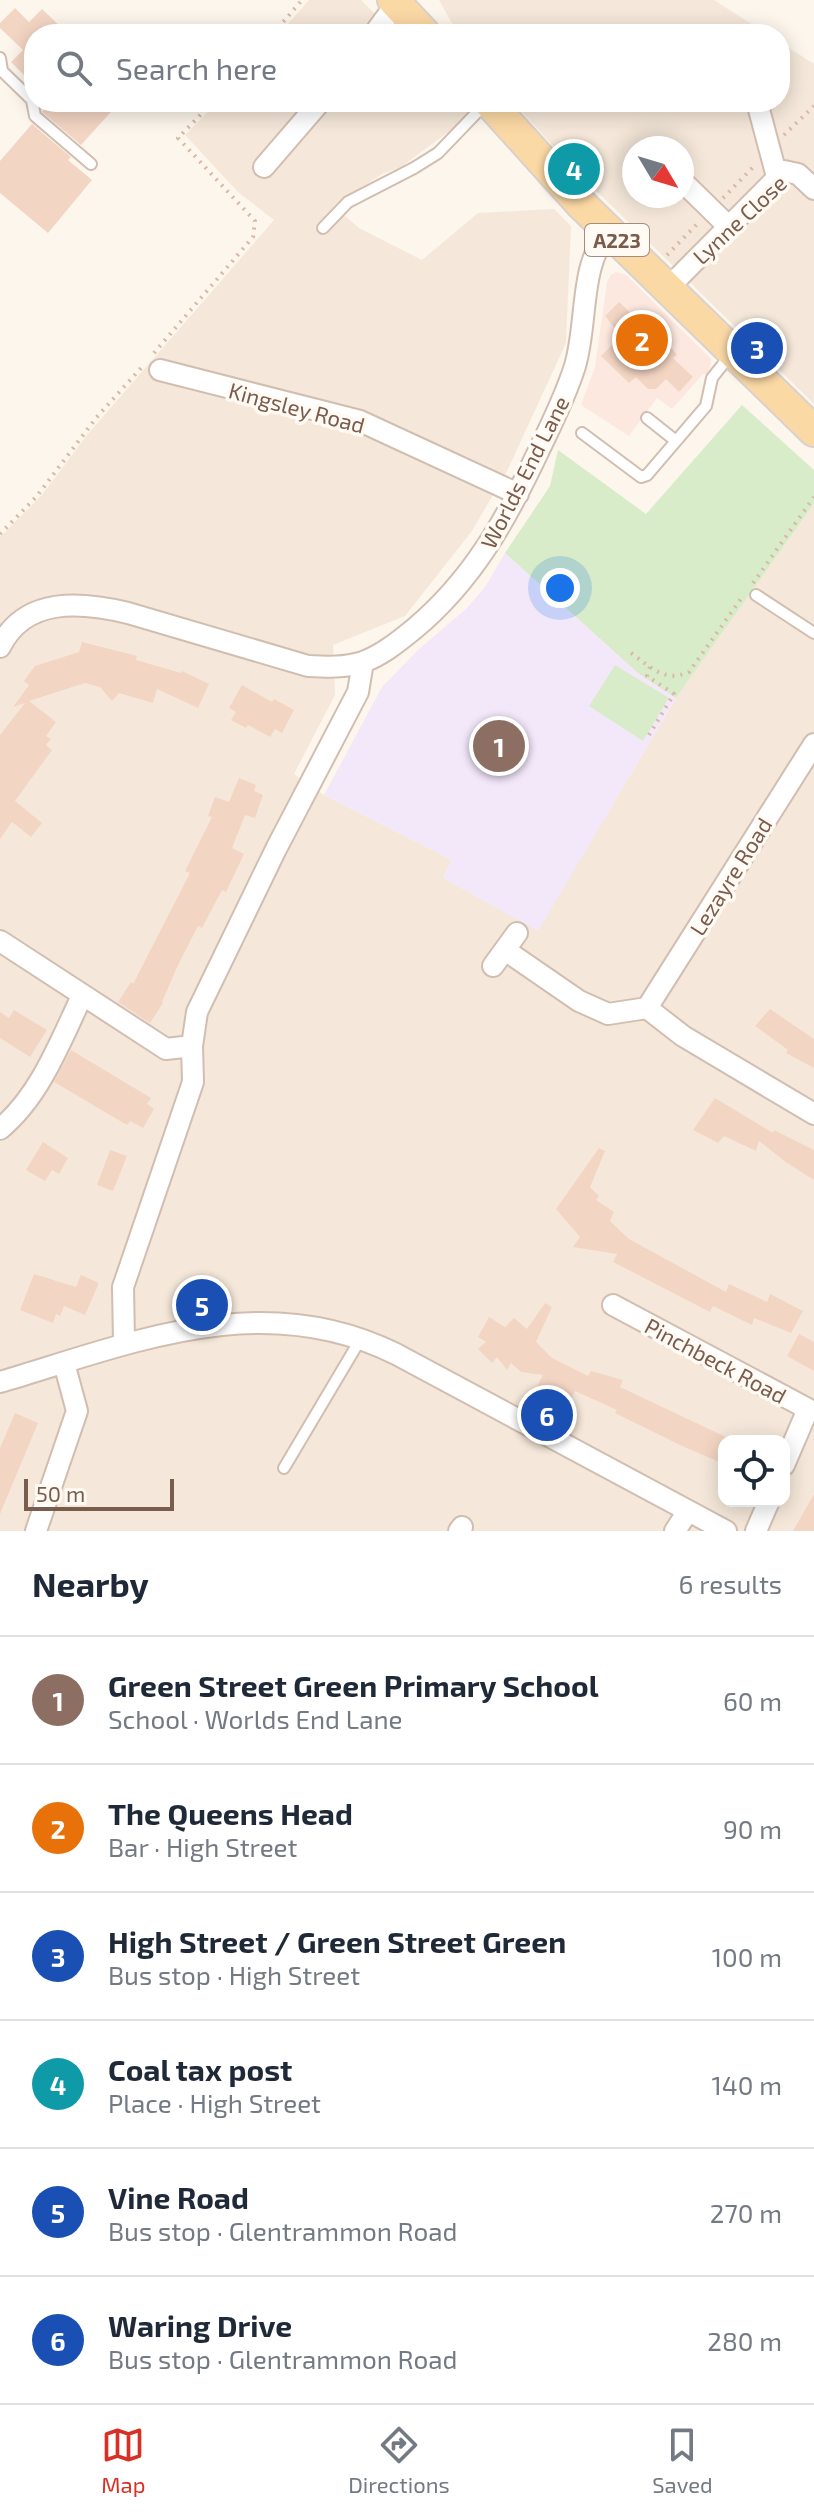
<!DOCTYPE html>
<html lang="en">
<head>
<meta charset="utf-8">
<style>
	:root { --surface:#fff; --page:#f2f2f3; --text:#1f2937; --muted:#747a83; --line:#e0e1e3; --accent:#d93025 }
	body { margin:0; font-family:"Exo 2",sans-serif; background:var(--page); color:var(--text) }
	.controls { position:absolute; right:24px; bottom:24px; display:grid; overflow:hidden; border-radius:16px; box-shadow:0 4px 20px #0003 }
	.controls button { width:72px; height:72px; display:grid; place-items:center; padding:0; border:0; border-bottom:2px solid var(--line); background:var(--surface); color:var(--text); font:40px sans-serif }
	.compass { position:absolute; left:622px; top:136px; width:72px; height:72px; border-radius:50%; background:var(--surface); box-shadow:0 4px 20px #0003; rotate:128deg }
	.scale { position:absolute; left:24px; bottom:20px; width:150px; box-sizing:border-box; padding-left:8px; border:4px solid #7a5c4d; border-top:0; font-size:22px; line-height:28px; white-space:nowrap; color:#7a5c4d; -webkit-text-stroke:6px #fffaf3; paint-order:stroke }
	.you { position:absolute; left:560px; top:588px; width:28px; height:28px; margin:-20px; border:6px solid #fff; border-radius:50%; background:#1a73e8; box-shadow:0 0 0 12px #1a73e833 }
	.badge { display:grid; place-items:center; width:52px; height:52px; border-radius:50%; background:var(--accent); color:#fff; font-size:26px; font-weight:700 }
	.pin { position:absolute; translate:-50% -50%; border:4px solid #fff; box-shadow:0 2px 8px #0006 }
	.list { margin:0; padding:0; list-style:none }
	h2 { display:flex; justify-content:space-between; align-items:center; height:104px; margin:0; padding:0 32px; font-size:34px }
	h2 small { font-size:26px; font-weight:400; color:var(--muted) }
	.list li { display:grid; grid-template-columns:52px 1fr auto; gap:24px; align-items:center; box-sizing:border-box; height:128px; padding:0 32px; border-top:2px solid var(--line) }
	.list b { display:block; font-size:30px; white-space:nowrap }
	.list p { margin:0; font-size:26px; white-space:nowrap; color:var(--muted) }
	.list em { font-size:26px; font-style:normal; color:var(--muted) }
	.icon { flex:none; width:44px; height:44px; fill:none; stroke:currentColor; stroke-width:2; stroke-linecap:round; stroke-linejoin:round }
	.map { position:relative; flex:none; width:814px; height:1531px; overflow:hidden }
	.search { position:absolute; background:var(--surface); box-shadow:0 4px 20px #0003; left:24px; right:24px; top:24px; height:88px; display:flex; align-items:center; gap:20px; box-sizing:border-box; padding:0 28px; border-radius:32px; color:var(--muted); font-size:30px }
	.sheet { height:872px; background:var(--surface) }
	nav { display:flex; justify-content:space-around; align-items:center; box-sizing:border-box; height:112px; border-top:2px solid var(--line); background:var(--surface); font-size:22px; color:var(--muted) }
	nav a { display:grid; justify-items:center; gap:4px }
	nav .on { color:var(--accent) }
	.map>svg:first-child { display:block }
	.residential { fill:#f5e8da; fill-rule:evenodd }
	.commercial { fill:#fde8e0 }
	.education { fill:#f3e8fa }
	.green { fill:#d8ecc9 }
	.building { fill:#f3d5c3 }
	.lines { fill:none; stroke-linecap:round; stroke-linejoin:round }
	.service-casing { stroke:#d1beb0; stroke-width:14 }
	.minor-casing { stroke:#d1beb0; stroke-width:24 }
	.primary-casing { stroke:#dad1cd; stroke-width:34 }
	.path { stroke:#d9b8a5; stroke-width:4; stroke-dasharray:2 6; stroke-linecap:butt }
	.service { stroke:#fff; stroke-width:10 }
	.minor { stroke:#fff; stroke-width:20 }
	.primary { stroke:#fbd9a5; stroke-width:30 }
	.labels { text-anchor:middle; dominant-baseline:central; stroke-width:7; stroke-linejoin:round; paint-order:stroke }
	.shield { fill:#fffaf3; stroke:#a28b7f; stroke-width:2 }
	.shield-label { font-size:20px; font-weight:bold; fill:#7a5c4d }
	.street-label { font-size:22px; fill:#7a5c4d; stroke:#fffaf3 }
</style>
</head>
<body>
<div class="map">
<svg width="814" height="1531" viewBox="0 0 814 1531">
	<rect width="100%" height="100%" fill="#fdf6ec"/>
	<path class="residential" d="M 309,0 L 361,0 L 395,34 L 279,34 Z
		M 439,0 L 714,0 L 767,34 L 458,34 Z
		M 780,42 L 814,64 L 814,404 L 574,169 L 513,102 L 780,102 ZM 634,148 L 682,148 L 682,196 L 634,196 Z
		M 218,102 L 463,102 L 474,113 L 401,167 L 382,174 L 334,206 L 359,228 L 422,260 L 478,213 L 554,209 L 571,226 L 566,343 L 508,469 L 472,531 L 405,616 L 333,645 L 335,695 L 294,774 L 324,795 L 452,860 L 443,878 L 538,930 L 676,698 L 814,504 L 814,1531 L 0,1531 L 0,537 L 41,496 L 87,435 L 274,220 L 238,192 L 185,135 ZM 724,1441 L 784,1441 L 784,1501 L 724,1501 Z"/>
	<path class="commercial" d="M 616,272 L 626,275 L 711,359 L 709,374 L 703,374 L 672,409 L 657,398 L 629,436 L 581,405 L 595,367 L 607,282 L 611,275 Z"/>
	<path class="education" d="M 505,553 L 639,674 L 676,698 L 538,931 L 443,878 L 452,860 L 324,795 L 382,687 L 419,649 L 466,609 L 485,587 Z"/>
	<path class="green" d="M 742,405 L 814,470 L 814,504 L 676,698 L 639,674 L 505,553 L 550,486 L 558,450 L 646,514 Z
		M 615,665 L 669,698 L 643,741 L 589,706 Z"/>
	<path class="building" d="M 15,8 L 29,22 L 42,9 L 68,34 L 34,34 L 34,85 L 11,62 L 23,50 L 0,28 L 0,23 Z
		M 50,102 L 64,102 L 75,112 L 83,102 L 120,102 L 81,145 L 42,112 Z
		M 32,124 L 71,157 L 68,160 L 92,180 L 48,233 L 0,193 L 0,161 Z
		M 619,302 L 652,333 L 655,331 L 668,344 L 677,355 L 673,358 L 693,377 L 679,392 L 666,379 L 656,389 L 648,389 L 636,377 L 629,383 L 601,356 L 621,336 L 605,316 Z
		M 82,642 L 137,656 L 136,660 L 181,673 L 182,671 L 209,684 L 198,708 L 157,689 L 153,703 L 119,693 L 112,701 L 100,687 L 85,683 L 29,701 L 56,722 L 46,736 L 51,739 L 46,745 L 52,750 L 15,801 L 42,823 L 31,837 L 12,822 L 0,839 L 0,735 L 25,703 L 13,707 L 29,685 L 24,681 L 35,666 L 79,652 Z
		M 242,685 L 272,702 L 274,699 L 294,710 L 282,733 L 275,729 L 270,737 L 248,725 L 246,728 L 231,720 L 236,712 L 229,708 Z
		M 239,778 L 256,785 L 254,791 L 263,795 L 255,818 L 245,815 L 232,848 L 244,854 L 226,892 L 222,890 L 202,928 L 198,926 L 178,965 L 162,1002 L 163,1003 L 150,1023 L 118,1002 L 131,982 L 133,984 L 190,873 L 185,871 L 212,817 L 208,816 L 215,797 L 229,802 Z
		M 770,1009 L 814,1039 L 814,1068 L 786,1053 L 788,1050 L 755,1026 Z
		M 14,1010 L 47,1030 L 30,1057 L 0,1038 L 0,1012 L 9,1018 Z
		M 71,1050 L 151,1098 L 147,1104 L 154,1109 L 143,1128 L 130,1121 L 127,1125 L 54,1082 Z
		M 715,1098 L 773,1133 L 774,1130 L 814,1150 L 814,1180 L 787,1163 L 759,1141 L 756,1151 L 724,1136 L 718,1143 L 693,1130 Z
		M 43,1142 L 68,1158 L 59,1174 L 52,1170 L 45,1181 L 26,1170 Z
		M 599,1148 L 605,1151 L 590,1187 L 599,1196 L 596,1200 L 614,1212 L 610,1221 L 629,1239 L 726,1292 L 729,1284 L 767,1302 L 770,1294 L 803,1311 L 791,1333 L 754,1318 L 752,1325 L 713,1306 L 710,1312 L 613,1262 L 617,1254 L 573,1247 L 580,1237 L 556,1209 Z
		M 110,1150 L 127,1156 L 113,1191 L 97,1185 Z
		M 34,1274 L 76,1287 L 81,1275 L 99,1283 L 85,1315 L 64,1306 L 60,1316 L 56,1314 L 53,1323 L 20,1310 Z
		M 545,1303 L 552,1307 L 536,1342 L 552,1358 L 588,1376 L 591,1371 L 623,1380 L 620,1387 L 730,1439 L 724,1441 L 724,1464 L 682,1446 L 615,1413 L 617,1410 L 575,1391 L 571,1399 L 556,1390 L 551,1397 L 536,1388 L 543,1375 L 521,1372 L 511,1363 L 507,1370 L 497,1357 L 492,1363 L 478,1349 L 486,1342 L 478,1337 L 489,1317 L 505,1327 L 514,1318 L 527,1329 Z
		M 799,1334 L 814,1342 L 814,1371 L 787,1356 Z
		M 15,1413 L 38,1423 L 0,1514 L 0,1448 Z
		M 814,1494 L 814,1531 L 793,1531 Z"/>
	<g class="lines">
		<defs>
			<path id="service" d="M 0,58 L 2,71 L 32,100 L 35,116 L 91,164
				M 323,228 L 348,202 L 414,168 L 438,153 L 486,103
				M 647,418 L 676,441
				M 582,433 L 641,477 L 647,475 L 706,406 L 712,378 L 732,353
				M 756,595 L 814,633
				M 284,1468 L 360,1340"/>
			<path id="minor" d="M 374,34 L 396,4
				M 757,102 L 777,177
				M 264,167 L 320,102
				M 682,181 L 728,226
				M 668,288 L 784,171 L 798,174 L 814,189
				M 160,370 L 360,421 L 518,494
				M 0,647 C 25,596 82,602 128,613 L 308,666 C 327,667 344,668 363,662 C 382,655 398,642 414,629 C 473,580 507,518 539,450 C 552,423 566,395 575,366 C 588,322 579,265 609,231
				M 0,941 L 166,1049 L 192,1046
				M 505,950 L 579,1001 L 608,1014 L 647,1008 L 683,1036 L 814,1114
				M 493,966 L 517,933
				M 647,1008 L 814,744
				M 0,1129 C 40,1096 60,1042 82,996
				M 613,1305 L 808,1409 L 784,1465
				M 124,1342 L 123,1287 L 193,1082 L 192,1046 L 197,1012 L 276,849 L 358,692 L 363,662
				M 0,1382 C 132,1343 262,1287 396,1354 L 726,1531
				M 36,1531 L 77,1411 L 64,1363
				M 459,1531 L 462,1527
				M 675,1531 L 688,1511
				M 756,1531 L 769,1501"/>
			<path id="primary" d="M 393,0 L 425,34
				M 489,102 L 581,204 L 814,431"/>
		</defs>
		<use href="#service" class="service-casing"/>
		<use href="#minor" class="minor-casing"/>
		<use href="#primary" class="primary-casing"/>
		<path class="path" d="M 273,34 L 302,0
			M 784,135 L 814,106
			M 723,198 L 756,164
			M 667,255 L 697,224
			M 154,353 L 253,237 L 255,221 L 178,138 L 213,102
			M 0,534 L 37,496 L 96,418 L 141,368
			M 753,583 L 814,497
			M 631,653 C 651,667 664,683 689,672 L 743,596
			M 649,735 L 674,694 L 647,676 L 650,667"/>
		<use href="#service" class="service"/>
		<use href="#minor" class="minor"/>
		<use href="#primary" class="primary"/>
	</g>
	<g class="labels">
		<rect class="shield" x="585" y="224" width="64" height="32" rx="6"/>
		<g class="shield-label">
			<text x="617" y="240">A223</text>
		</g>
		<g class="street-label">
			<text transform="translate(739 219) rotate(-43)">Lynne Close</text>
			<text transform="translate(297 407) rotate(15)">Kingsley Road</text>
			<text transform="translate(524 472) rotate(-63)">Worlds End Lane</text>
			<text transform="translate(730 876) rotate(-58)">Lezayre Road</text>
			<text transform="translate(716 1360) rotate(28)">Pinchbeck Road</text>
		</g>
	</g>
</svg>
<div class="controls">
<button><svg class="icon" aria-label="locate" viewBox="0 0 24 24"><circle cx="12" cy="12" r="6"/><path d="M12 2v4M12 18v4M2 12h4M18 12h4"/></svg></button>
</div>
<svg class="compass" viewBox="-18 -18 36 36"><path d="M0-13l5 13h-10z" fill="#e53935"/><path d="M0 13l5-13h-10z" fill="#747a83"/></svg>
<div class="scale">50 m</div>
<div class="you"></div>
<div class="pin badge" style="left:499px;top:746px;background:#8d6e63">1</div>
<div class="pin badge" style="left:642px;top:340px;background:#e8710a">2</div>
<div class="pin badge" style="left:757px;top:348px;background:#1a4fb4">3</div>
<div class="pin badge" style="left:574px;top:169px;background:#0f9aa8">4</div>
<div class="pin badge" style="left:202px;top:1305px;background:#1a4fb4">5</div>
<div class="pin badge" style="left:547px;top:1415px;background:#1a4fb4">6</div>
<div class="search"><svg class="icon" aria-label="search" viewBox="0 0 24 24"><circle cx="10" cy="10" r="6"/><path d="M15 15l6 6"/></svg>Search here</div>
</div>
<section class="sheet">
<h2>Nearby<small>6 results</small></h2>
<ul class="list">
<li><span class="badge" style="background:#8d6e63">1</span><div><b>Green Street Green Primary School</b><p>School · Worlds End Lane</p></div><em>60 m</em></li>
<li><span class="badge" style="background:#e8710a">2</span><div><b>The Queens Head</b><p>Bar · High Street</p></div><em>90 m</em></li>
<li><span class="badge" style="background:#1a4fb4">3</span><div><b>High Street / Green Street Green</b><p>Bus stop · High Street</p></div><em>100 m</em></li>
<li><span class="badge" style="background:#0f9aa8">4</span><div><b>Coal tax post</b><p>Place · High Street</p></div><em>140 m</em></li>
<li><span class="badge" style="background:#1a4fb4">5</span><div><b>Vine Road</b><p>Bus stop · Glentrammon Road</p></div><em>270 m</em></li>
<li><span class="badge" style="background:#1a4fb4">6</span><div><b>Waring Drive</b><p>Bus stop · Glentrammon Road</p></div><em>280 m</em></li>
</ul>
</section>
<nav>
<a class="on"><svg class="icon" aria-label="map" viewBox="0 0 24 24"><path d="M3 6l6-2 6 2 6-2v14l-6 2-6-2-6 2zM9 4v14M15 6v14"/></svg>Map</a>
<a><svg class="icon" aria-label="directions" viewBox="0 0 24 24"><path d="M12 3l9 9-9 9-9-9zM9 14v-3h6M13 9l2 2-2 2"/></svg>Directions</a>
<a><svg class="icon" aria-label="saved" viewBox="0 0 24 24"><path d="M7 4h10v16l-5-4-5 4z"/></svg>Saved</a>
</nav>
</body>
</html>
